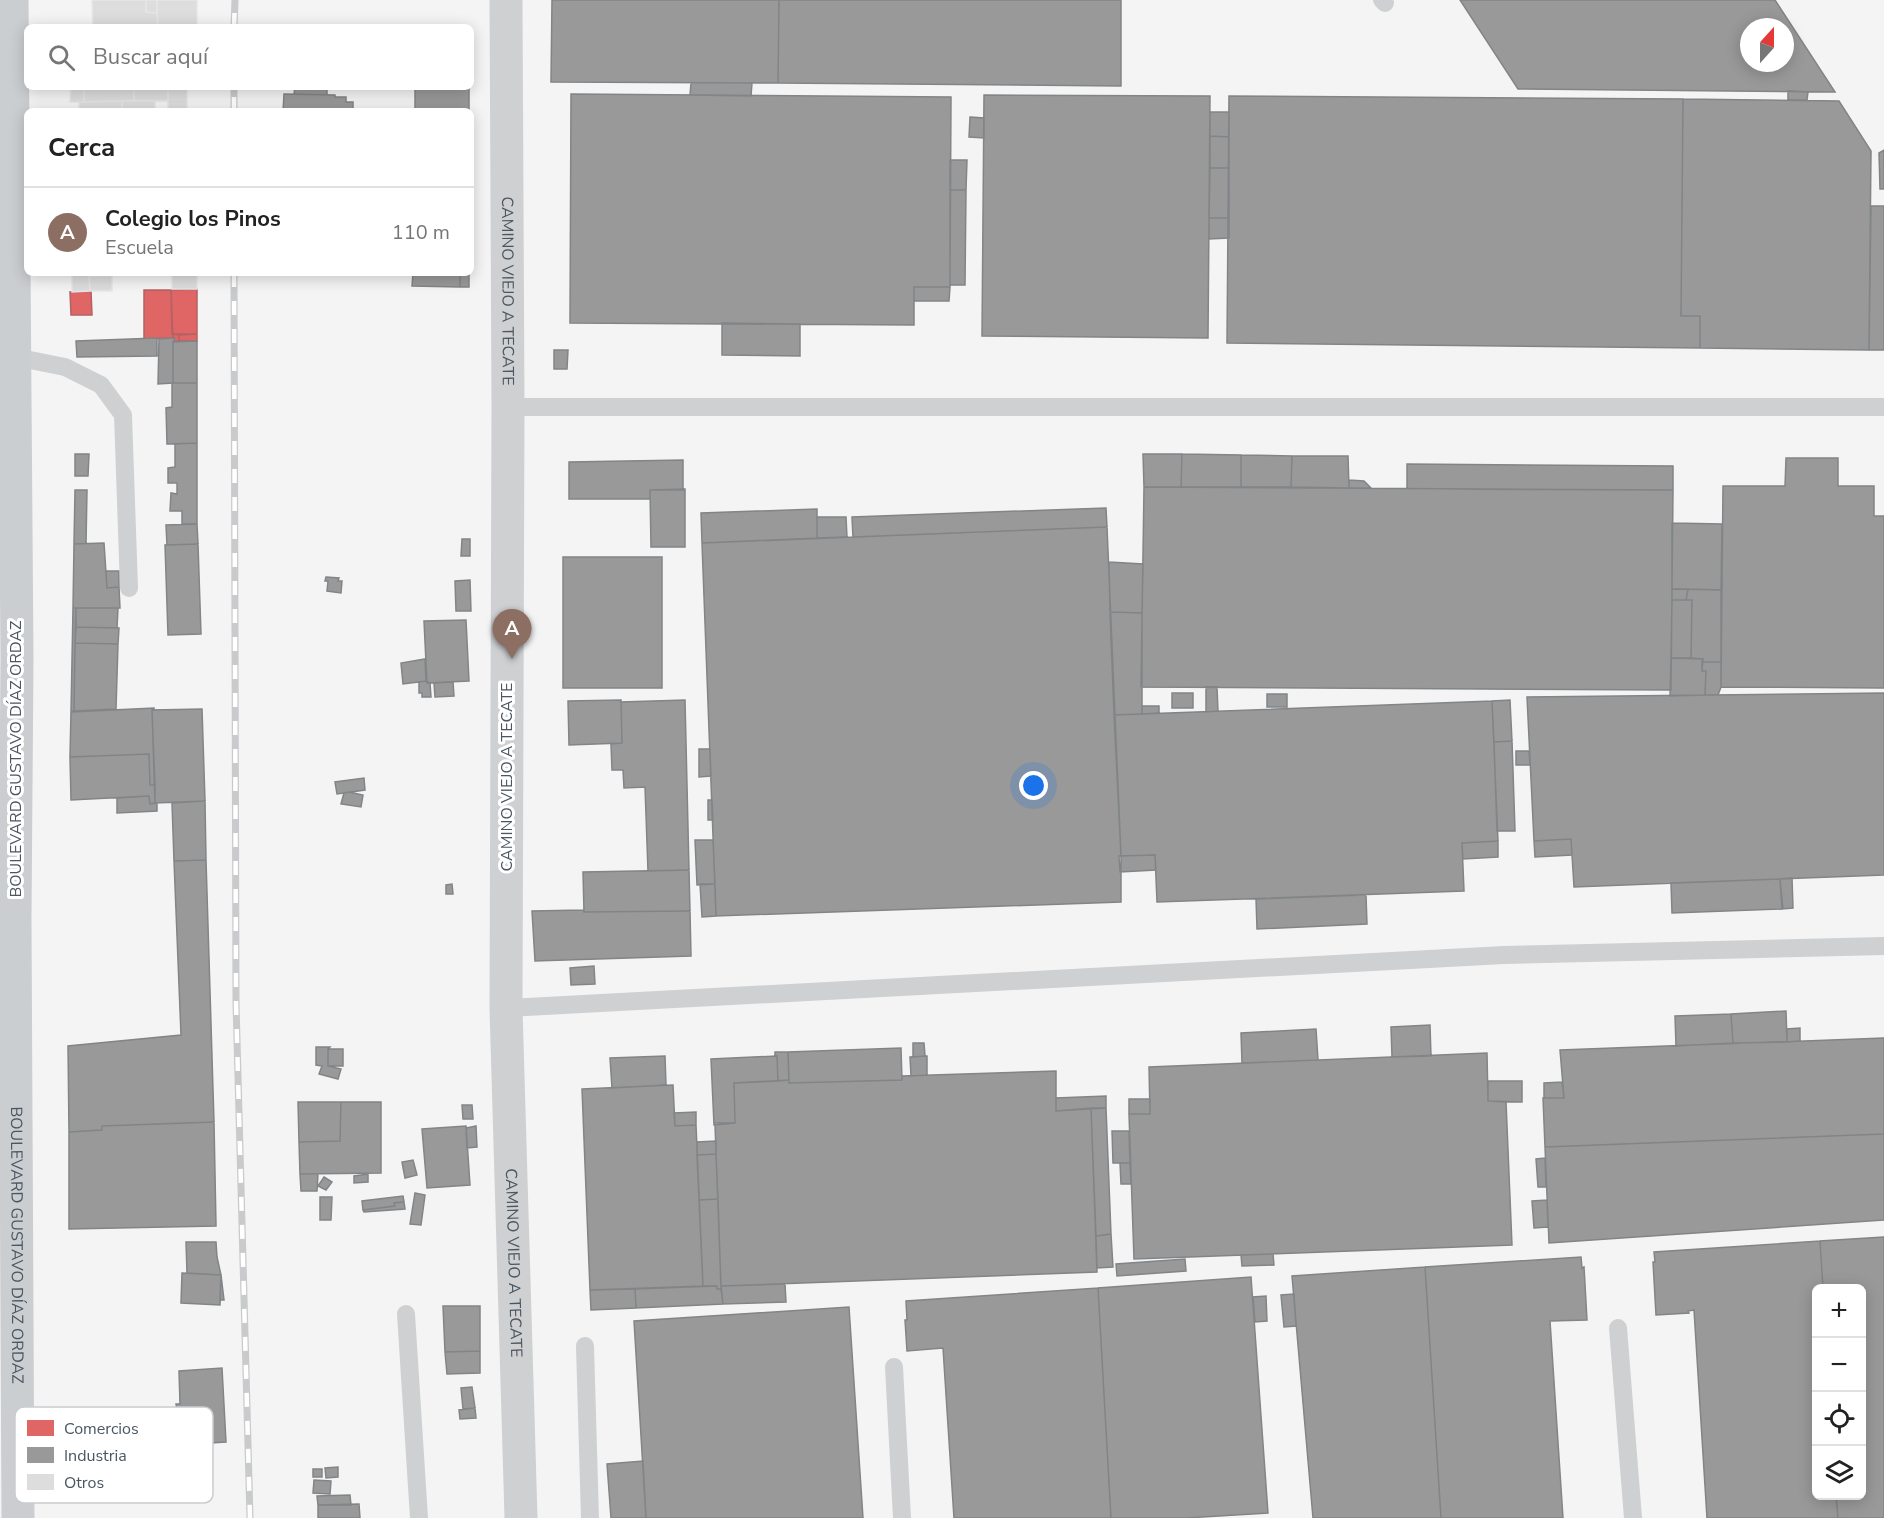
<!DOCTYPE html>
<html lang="es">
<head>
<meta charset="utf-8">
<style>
	:root { --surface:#fff; --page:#f6f6f6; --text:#222; --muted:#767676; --line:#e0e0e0; --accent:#b45309 }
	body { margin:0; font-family:"Nunito Sans",sans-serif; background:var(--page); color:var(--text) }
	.controls { position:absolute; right:18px; bottom:18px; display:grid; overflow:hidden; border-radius:9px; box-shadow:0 3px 15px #0003 }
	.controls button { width:54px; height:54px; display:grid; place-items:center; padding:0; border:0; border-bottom:2px solid var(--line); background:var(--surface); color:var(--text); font:30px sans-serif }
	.compass { position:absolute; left:1740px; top:18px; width:54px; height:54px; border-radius:50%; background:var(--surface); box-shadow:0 3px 15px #0003; rotate:21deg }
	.you { position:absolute; left:1034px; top:786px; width:21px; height:21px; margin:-15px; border:4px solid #fff; border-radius:50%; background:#1a73e8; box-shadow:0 0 0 9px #1a73e833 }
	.badge { display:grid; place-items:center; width:39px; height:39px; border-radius:50%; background:var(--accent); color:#fff; font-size:20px; font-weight:700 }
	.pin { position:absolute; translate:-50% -50px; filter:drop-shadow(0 2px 3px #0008) }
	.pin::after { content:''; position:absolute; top:32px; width:21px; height:18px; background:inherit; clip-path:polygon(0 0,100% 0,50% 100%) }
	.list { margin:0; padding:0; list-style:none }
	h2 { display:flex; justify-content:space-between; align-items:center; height:78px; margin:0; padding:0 24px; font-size:26px }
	h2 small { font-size:20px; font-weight:400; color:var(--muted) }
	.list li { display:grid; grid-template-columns:39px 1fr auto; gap:18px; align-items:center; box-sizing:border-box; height:90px; padding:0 24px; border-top:2px solid var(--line) }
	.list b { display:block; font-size:22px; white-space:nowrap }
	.list p { margin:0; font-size:20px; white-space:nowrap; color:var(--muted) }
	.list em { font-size:20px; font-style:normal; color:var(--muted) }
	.icon { flex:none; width:33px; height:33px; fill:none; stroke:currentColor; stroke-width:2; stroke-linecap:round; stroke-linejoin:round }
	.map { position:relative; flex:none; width:1884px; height:1518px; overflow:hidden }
	.search { position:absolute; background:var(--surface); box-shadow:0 3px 15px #0003; left:24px; top:24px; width:450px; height:66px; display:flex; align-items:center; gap:15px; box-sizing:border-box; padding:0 21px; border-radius:9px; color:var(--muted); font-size:22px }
	.panel { position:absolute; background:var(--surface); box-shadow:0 3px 15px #0003; left:24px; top:108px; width:450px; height:168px; border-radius:9px }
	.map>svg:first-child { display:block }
	.shops { fill:#e06666; stroke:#b36164; stroke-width:1.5 }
	.industry { fill:#999; stroke:#818588; stroke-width:1.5; fill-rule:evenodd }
	.building { fill:#ddddde; stroke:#e5e6e7; stroke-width:1.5 }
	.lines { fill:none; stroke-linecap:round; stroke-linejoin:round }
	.lane { stroke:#ced0d2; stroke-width:18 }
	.street { stroke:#ced0d2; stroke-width:33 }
	.primary { stroke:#caced1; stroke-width:33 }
	.rail-casing { stroke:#c9cacc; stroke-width:7 }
	.rail { stroke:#fff; stroke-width:4.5; stroke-dasharray:14; stroke-linecap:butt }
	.labels { text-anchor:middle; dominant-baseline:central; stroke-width:6; stroke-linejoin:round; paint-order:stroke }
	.street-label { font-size:16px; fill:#4a5661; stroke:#fff }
	.key { fill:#fff; stroke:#c9ccd0; stroke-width:1.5 }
	.key-label { font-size:16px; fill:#4a5661 }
</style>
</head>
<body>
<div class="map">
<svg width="1884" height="1518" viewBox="0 0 1884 1518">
	<rect width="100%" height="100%" fill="#f4f4f4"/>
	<path class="shops" d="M 197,289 L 197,334 L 172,334 L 171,290 Z
		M 144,290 L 171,290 L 173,338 L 144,339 Z
		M 91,291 L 92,315 L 71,315 L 70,292 Z
		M 173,334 L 179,335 L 179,341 L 174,342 Z
		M 197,334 L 197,341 L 179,341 L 179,335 Z"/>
	<path class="industry" d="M 552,0 L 779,0 L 778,83 L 551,82 Z
		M 779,0 L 1121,0 L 1121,86 L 778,83 Z
		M 1460,0 L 1775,0 L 1835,92 L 1518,89 ZM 1749,27 L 1785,27 L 1785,63 L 1749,63 Z
		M 691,83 L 752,83 L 751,96 L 690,95 Z
		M 295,87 L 327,87 L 327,95 L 294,94 Z
		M 415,87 L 469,87 L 469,111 L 415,111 Z
		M 1788,91 L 1808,92 L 1807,100 L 1788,100 Z
		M 284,94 L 335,95 L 335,97 L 346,97 L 346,102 L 353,102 L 353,111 L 283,111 Z
		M 571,94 L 951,97 L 950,287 L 914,287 L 914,325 L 570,323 Z
		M 984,95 L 1210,96 L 1208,338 L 982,336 Z
		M 1229,96 L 1683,99 L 1681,316 L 1700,316 L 1700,348 L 1227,343 Z
		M 1683,99 L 1839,101 L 1871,151 L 1869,350 L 1700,348 L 1700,316 L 1681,316 Z
		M 1210,112 L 1229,112 L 1229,137 L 1210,136 Z
		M 970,117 L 984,118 L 984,138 L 969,137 Z
		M 1210,136 L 1229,137 L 1229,168 L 1210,168 Z
		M 1884,150 L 1884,189 L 1880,189 L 1879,153 Z
		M 950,160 L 967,160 L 966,190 L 950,190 Z
		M 1210,168 L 1229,168 L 1229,218 L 1209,218 Z
		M 950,190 L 966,190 L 965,285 L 950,285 Z
		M 1871,206 L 1884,206 L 1884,350 L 1869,350 Z
		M 1209,218 L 1229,218 L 1229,238 L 1209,239 Z
		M 413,273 L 460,273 L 460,287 L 412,286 Z
		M 460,273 L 469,273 L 469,287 L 460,287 Z
		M 914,287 L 950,287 L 949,301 L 914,301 Z
		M 722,323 L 800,324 L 800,356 L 722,355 Z
		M 157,338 L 157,356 L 77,357 L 76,341 Z
		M 175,338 L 173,342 L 173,383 L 158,384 L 159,339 Z
		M 197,341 L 197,383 L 173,383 L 173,342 Z
		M 554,350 L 568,350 L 567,369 L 554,369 Z
		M 172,383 L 197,383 L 197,443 L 167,444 L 166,408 L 172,407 Z
		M 197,443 L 197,524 L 182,524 L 182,511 L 170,511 L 171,493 L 177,494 L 177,483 L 168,483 L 168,468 L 175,467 L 175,444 Z
		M 75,454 L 89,454 L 88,476 L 75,476 Z
		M 1143,454 L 1182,454 L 1181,487 L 1144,487 Z
		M 1182,454 L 1241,455 L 1241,487 L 1181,487 Z
		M 1241,455 L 1292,456 L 1291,487 L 1241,487 Z
		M 1292,456 L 1348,456 L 1349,488 L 1291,487 Z
		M 1786,458 L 1838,458 L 1838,486 L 1874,486 L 1874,516 L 1884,516 L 1884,688 L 1721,687 L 1723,486 L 1785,486 Z
		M 683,460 L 683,490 L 650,490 L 650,499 L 569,499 L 569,462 Z
		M 1407,464 L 1673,466 L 1673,490 L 1407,489 Z
		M 1349,480 L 1364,481 L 1371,488 L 1349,488 Z
		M 1144,487 L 1673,490 L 1671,690 L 1141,687 Z
		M 685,489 L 685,547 L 651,547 L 650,490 Z
		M 75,490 L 87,490 L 86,544 L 74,544 Z
		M 1106,508 L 1107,527 L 853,537 L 852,517 Z
		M 817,509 L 817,538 L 702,543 L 701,513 Z
		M 817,517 L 846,517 L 847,537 L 817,538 Z
		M 1672,523 L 1722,524 L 1721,590 L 1672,589 Z
		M 197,524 L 198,544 L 167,545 L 166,525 Z
		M 1107,527 L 1121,856 L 1121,902 L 716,916 L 702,543 Z
		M 462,539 L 470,539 L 470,556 L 461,556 Z
		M 104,543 L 107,588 L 119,587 L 120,608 L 73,608 L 74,544 Z
		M 198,544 L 201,634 L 168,635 L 165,545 Z
		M 563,557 L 662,557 L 662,688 L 563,688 Z
		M 1109,562 L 1143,564 L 1142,613 L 1110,612 Z
		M 106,571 L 119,571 L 119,587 L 107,588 Z
		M 326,577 L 339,578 L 338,581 L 342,581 L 341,593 L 327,591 L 328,581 L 325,581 Z
		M 470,580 L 471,611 L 456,611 L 455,581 Z
		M 1672,589 L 1688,589 L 1686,600 L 1672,600 Z
		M 1688,589 L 1721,590 L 1721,662 L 1702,662 L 1703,659 L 1691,658 L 1692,600 L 1686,600 Z
		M 1672,600 L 1692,600 L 1691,658 L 1671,658 Z
		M 73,608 L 76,608 L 75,643 L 74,711 L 71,712 Z
		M 76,608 L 118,608 L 117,628 L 76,627 Z
		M 1110,612 L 1142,613 L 1142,714 L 1114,715 Z
		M 466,620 L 469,681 L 427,683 L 424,621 Z
		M 76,627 L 119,628 L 118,644 L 75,643 Z
		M 75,643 L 118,644 L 116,709 L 74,711 Z
		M 1671,658 L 1703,659 L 1702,671 L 1706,671 L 1705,695 L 1670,696 Z
		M 425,659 L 426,681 L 403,684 L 401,663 Z
		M 1702,662 L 1721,662 L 1721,687 L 1718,695 L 1705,695 L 1706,671 L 1702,671 Z
		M 426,681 L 430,683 L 431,697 L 422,697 L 422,693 L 419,693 L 419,682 Z
		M 453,682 L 454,696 L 435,697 L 434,683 Z
		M 1206,687 L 1217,687 L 1218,711 L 1206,712 Z
		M 1172,693 L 1193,693 L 1193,708 L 1172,708 Z
		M 1884,693 L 1884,875 L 1574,887 L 1571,839 L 1534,841 L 1527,697 Z
		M 1267,694 L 1287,694 L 1287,707 L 1267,707 Z
		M 621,700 L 622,743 L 569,745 L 568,701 Z
		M 685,700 L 689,870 L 648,871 L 645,787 L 624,788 L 623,770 L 612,770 L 611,744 L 622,743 L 621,702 Z
		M 1510,700 L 1512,741 L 1494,742 L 1492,701 Z
		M 1492,701 L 1498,841 L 1462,843 L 1464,891 L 1157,902 L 1155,855 L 1121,856 L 1114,715 Z
		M 1142,706 L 1159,706 L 1159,713 L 1142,714 Z
		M 154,708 L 154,710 L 152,710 L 155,785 L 150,785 L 149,754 L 70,757 L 71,712 Z
		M 202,709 L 205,801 L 155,803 L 152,710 Z
		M 1512,741 L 1515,831 L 1497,831 L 1494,742 Z
		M 699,749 L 710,749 L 711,776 L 699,777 Z
		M 1516,751 L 1529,751 L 1530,765 L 1516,765 Z
		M 149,754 L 150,785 L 155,785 L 155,803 L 150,804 L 149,796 L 71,800 L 70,757 Z
		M 364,778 L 365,790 L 337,794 L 335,782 Z
		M 349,792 L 363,795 L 361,807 L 341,804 L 344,793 Z
		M 149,796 L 150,804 L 157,803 L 157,811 L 117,813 L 117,798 Z
		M 708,800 L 712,800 L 713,820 L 708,820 Z
		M 205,801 L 206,860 L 174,861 L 172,803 Z
		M 1571,839 L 1572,855 L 1535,857 L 1534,841 Z
		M 695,840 L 713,840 L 715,884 L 697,885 Z
		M 1498,841 L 1498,857 L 1463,859 L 1462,843 Z
		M 1155,855 L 1156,870 L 1120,872 L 1119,856 Z
		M 206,860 L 214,1122 L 102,1126 L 102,1130 L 69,1132 L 68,1046 L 181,1035 L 174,861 Z
		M 689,870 L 690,911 L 584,912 L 583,872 Z
		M 1792,878 L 1793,908 L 1782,909 L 1780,879 Z
		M 1780,879 L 1783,909 L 1672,913 L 1671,883 Z
		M 452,884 L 453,894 L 446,894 L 446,885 Z
		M 700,884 L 715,884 L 716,916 L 702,917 Z
		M 1366,895 L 1367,924 L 1257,929 L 1256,899 Z
		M 583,910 L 584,912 L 690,911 L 691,956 L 535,961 L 532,911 Z
		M 594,966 L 595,984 L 571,985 L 570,968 Z
		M 1786,1011 L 1787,1042 L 1733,1043 L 1731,1014 Z
		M 1731,1014 L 1733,1043 L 1676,1046 L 1675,1016 Z
		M 1430,1025 L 1431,1056 L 1392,1057 L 1391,1027 Z
		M 1800,1028 L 1800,1041 L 1787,1042 L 1787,1029 Z
		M 1316,1029 L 1318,1060 L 1242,1063 L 1241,1033 Z
		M 1884,1038 L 1884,1134 L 1545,1147 L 1543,1098 L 1564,1098 L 1560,1050 Z
		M 913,1043 L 924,1043 L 925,1056 L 913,1057 Z
		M 316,1047 L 330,1047 L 328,1049 L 328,1066 L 341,1069 L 338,1079 L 319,1074 L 322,1066 L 316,1065 Z
		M 901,1048 L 902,1080 L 789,1083 L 788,1052 Z
		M 328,1049 L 343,1049 L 343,1066 L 328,1066 Z
		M 775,1052 L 788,1052 L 789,1080 L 778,1081 L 777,1056 L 775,1055 Z
		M 1487,1053 L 1488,1101 L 1506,1102 L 1512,1245 L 1134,1259 L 1129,1114 L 1150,1114 L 1149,1067 Z
		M 665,1056 L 666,1085 L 612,1088 L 610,1058 Z
		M 777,1056 L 778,1081 L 734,1083 L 735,1123 L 714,1125 L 711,1059 Z
		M 927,1056 L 927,1075 L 911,1076 L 910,1057 Z
		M 1056,1071 L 1056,1111 L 1091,1108 L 1097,1272 L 721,1286 L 715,1125 L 715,1123 L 735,1123 L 734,1083 L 789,1080 L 789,1083 L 902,1080 L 902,1076 Z
		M 1488,1081 L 1522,1081 L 1522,1102 L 1488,1101 Z
		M 1562,1082 L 1564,1098 L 1544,1098 L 1544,1083 Z
		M 673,1085 L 675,1126 L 696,1125 L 703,1286 L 590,1290 L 582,1089 Z
		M 1106,1096 L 1106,1108 L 1056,1111 L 1056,1098 Z
		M 1129,1099 L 1150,1099 L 1150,1114 L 1129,1114 Z
		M 298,1102 L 341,1102 L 340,1141 L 299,1142 Z
		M 341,1102 L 381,1102 L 381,1173 L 300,1174 L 299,1142 L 340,1141 Z
		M 462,1105 L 472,1105 L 473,1119 L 463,1119 Z
		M 1091,1108 L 1106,1108 L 1111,1234 L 1096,1236 Z
		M 696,1112 L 696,1125 L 675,1126 L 674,1113 Z
		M 214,1122 L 216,1226 L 69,1229 L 69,1132 L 102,1130 L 102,1126 Z
		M 466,1126 L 470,1185 L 427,1188 L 422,1129 Z
		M 476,1126 L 477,1147 L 467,1148 L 466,1128 Z
		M 1112,1131 L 1129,1131 L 1130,1163 L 1113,1163 Z
		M 1884,1134 L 1884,1220 L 1549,1243 L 1545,1147 Z
		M 716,1141 L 716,1154 L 697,1155 L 697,1142 Z
		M 716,1154 L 718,1199 L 699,1200 L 697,1155 Z
		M 1545,1158 L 1546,1187 L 1538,1187 L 1536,1159 Z
		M 413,1160 L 417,1175 L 405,1178 L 402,1162 Z
		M 1120,1163 L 1130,1163 L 1131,1184 L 1121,1184 Z
		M 300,1174 L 318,1174 L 317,1191 L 301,1191 Z
		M 368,1174 L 368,1182 L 354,1183 L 354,1176 Z
		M 324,1177 L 332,1182 L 326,1190 L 318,1186 Z
		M 415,1193 L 425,1195 L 421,1225 L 410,1224 Z
		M 403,1196 L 404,1202 L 394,1203 L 395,1206 L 363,1210 L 362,1201 Z
		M 320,1197 L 332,1197 L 331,1220 L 320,1220 Z
		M 718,1199 L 721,1289 L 717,1289 L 717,1286 L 703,1286 L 699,1200 Z
		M 1547,1200 L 1548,1227 L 1534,1228 L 1532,1201 Z
		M 404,1202 L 405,1209 L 364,1212 L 363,1210 L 395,1206 L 394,1203 Z
		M 1111,1234 L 1113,1267 L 1097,1268 L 1096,1236 Z
		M 1884,1237 L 1884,1518 L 1838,1518 L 1836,1496 L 1862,1496 L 1862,1288 L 1823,1288 L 1820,1241 Z
		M 1820,1241 L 1823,1288 L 1816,1288 L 1816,1496 L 1836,1496 L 1838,1518 L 1707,1518 L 1694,1310 L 1688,1311 L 1689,1313 L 1656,1315 L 1653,1262 L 1655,1262 L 1654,1252 Z
		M 186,1242 L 216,1242 L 217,1257 L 221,1275 L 187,1273 Z
		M 1273,1254 L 1274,1265 L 1242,1266 L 1241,1255 Z
		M 1581,1257 L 1582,1268 L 1584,1267 L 1587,1320 L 1550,1321 L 1563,1518 L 1441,1518 L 1425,1267 Z
		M 1185,1259 L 1186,1271 L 1117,1276 L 1116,1264 Z
		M 1425,1267 L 1441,1518 L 1313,1518 L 1292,1276 Z
		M 182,1273 L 221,1275 L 220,1305 L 181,1303 Z
		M 221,1275 L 224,1300 L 220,1300 Z
		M 1251,1277 L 1268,1513 L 1186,1518 L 1111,1518 L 1098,1288 Z
		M 785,1284 L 786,1302 L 723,1304 L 721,1286 Z
		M 717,1286 L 717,1289 L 721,1289 L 723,1304 L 636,1308 L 635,1289 Z
		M 1098,1288 L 1111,1518 L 954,1518 L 943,1348 L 907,1351 L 905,1320 L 907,1320 L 906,1301 Z
		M 635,1289 L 636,1308 L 591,1310 L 590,1290 Z
		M 1294,1294 L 1296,1326 L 1284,1327 L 1281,1295 Z
		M 1266,1296 L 1267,1321 L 1255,1322 L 1253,1297 Z
		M 443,1306 L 480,1306 L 480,1351 L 445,1352 Z
		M 849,1307 L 863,1518 L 646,1518 L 634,1321 Z
		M 480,1351 L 480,1373 L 447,1374 L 445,1352 Z
		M 222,1368 L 226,1442 L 178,1445 L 178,1440 L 184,1440 L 182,1409 L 177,1410 L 176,1404 L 180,1404 L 179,1371 Z
		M 472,1387 L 475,1408 L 463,1409 L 461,1388 Z
		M 475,1408 L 476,1418 L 460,1419 L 459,1410 Z
		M 643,1461 L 646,1518 L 611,1518 L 607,1464 Z
		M 338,1467 L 338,1477 L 326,1478 L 325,1468 Z
		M 313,1469 L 322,1469 L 322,1477 L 313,1477 Z
		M 314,1480 L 331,1481 L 330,1494 L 313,1493 Z
		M 350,1495 L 351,1505 L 318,1505 L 317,1496 Z
		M 359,1504 L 360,1518 L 318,1518 L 318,1505 Z"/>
	<path class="building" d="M 92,0 L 146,0 L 146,12 L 157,13 L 158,27 L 93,27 Z
		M 146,0 L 157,0 L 157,13 L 146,12 Z
		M 157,0 L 197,0 L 197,27 L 158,27 Z
		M 71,87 L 84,87 L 84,102 L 70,102 Z
		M 84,87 L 134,87 L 134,101 L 84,102 Z
		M 134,87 L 168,87 L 168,101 L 134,101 Z
		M 168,87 L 187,87 L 187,109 L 168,109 Z
		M 122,101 L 122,111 L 79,111 L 79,102 Z
		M 122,101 L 155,101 L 155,111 L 122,111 Z
		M 72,273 L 89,273 L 90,291 L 72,292 Z
		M 89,273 L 112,273 L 112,276 L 89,276 Z
		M 172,273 L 197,273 L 197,289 L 172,289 Z
		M 89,276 L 112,276 L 112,291 L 90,291 Z"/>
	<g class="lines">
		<path class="lane" d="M 1382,0 L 1385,3
			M 15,357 L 65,367 L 101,385 L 123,415 L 129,588
			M 508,407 L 1884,407
			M 506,1008 L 1504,955 L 1884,946
			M 406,1314 L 419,1518
			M 1618,1328 L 1633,1518
			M 585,1346 L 590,1518
			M 894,1367 L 902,1518"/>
		<path class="street" id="s1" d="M 506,0 L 508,407 L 506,1008 L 521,1518"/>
		<path class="primary" id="s2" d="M 12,0 L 17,659 L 15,918 L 18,1518"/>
		<defs>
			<path id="rail" d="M 234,27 L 235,0
				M 234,111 L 234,87
				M 234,273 L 236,1003 L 250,1518"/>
		</defs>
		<use href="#rail" class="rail-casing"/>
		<use href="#rail" class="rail"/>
	</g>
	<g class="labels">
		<g class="street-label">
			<text stroke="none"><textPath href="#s1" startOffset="291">CAMINO VIEJO A TECATE</textPath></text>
			<text transform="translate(16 759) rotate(-90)">BOULEVARD GUSTAVO DÍAZ ORDAZ</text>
			<text transform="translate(507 777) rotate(-90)">CAMINO VIEJO A TECATE</text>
			<text stroke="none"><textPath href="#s2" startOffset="1245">BOULEVARD GUSTAVO DÍAZ ORDAZ</textPath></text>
			<text stroke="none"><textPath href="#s1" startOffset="1263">CAMINO VIEJO A TECATE</textPath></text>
		</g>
	</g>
	<rect x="15" y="1407" width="198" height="96" rx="9" class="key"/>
	<rect x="27" y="1420" width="27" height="16" fill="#e06666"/>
	<rect x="27" y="1447" width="27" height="16" fill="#999"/>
	<rect x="27" y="1474" width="27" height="16" fill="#ddddde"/>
	<g class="key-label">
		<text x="64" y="1434">Comercios</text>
		<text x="64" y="1461">Industria</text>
		<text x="64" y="1488">Otros</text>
	</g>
</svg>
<div class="controls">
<button>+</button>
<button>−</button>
<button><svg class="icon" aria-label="locate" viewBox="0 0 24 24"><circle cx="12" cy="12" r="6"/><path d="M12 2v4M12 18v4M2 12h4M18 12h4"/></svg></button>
<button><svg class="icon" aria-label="layers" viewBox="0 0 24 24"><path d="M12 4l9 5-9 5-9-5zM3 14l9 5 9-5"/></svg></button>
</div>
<svg class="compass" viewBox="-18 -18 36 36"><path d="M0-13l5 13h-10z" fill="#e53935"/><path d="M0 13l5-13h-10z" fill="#767676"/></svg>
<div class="you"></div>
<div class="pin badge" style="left:512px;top:659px;background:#8d6e63">A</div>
<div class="search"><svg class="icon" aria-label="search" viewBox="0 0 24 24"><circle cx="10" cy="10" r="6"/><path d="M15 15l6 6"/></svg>Buscar aquí</div>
<section class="panel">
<h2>Cerca<small></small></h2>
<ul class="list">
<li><span class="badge" style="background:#8d6e63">A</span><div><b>Colegio los Pinos</b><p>Escuela</p></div><em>110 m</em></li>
</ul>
</section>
</div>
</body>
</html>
